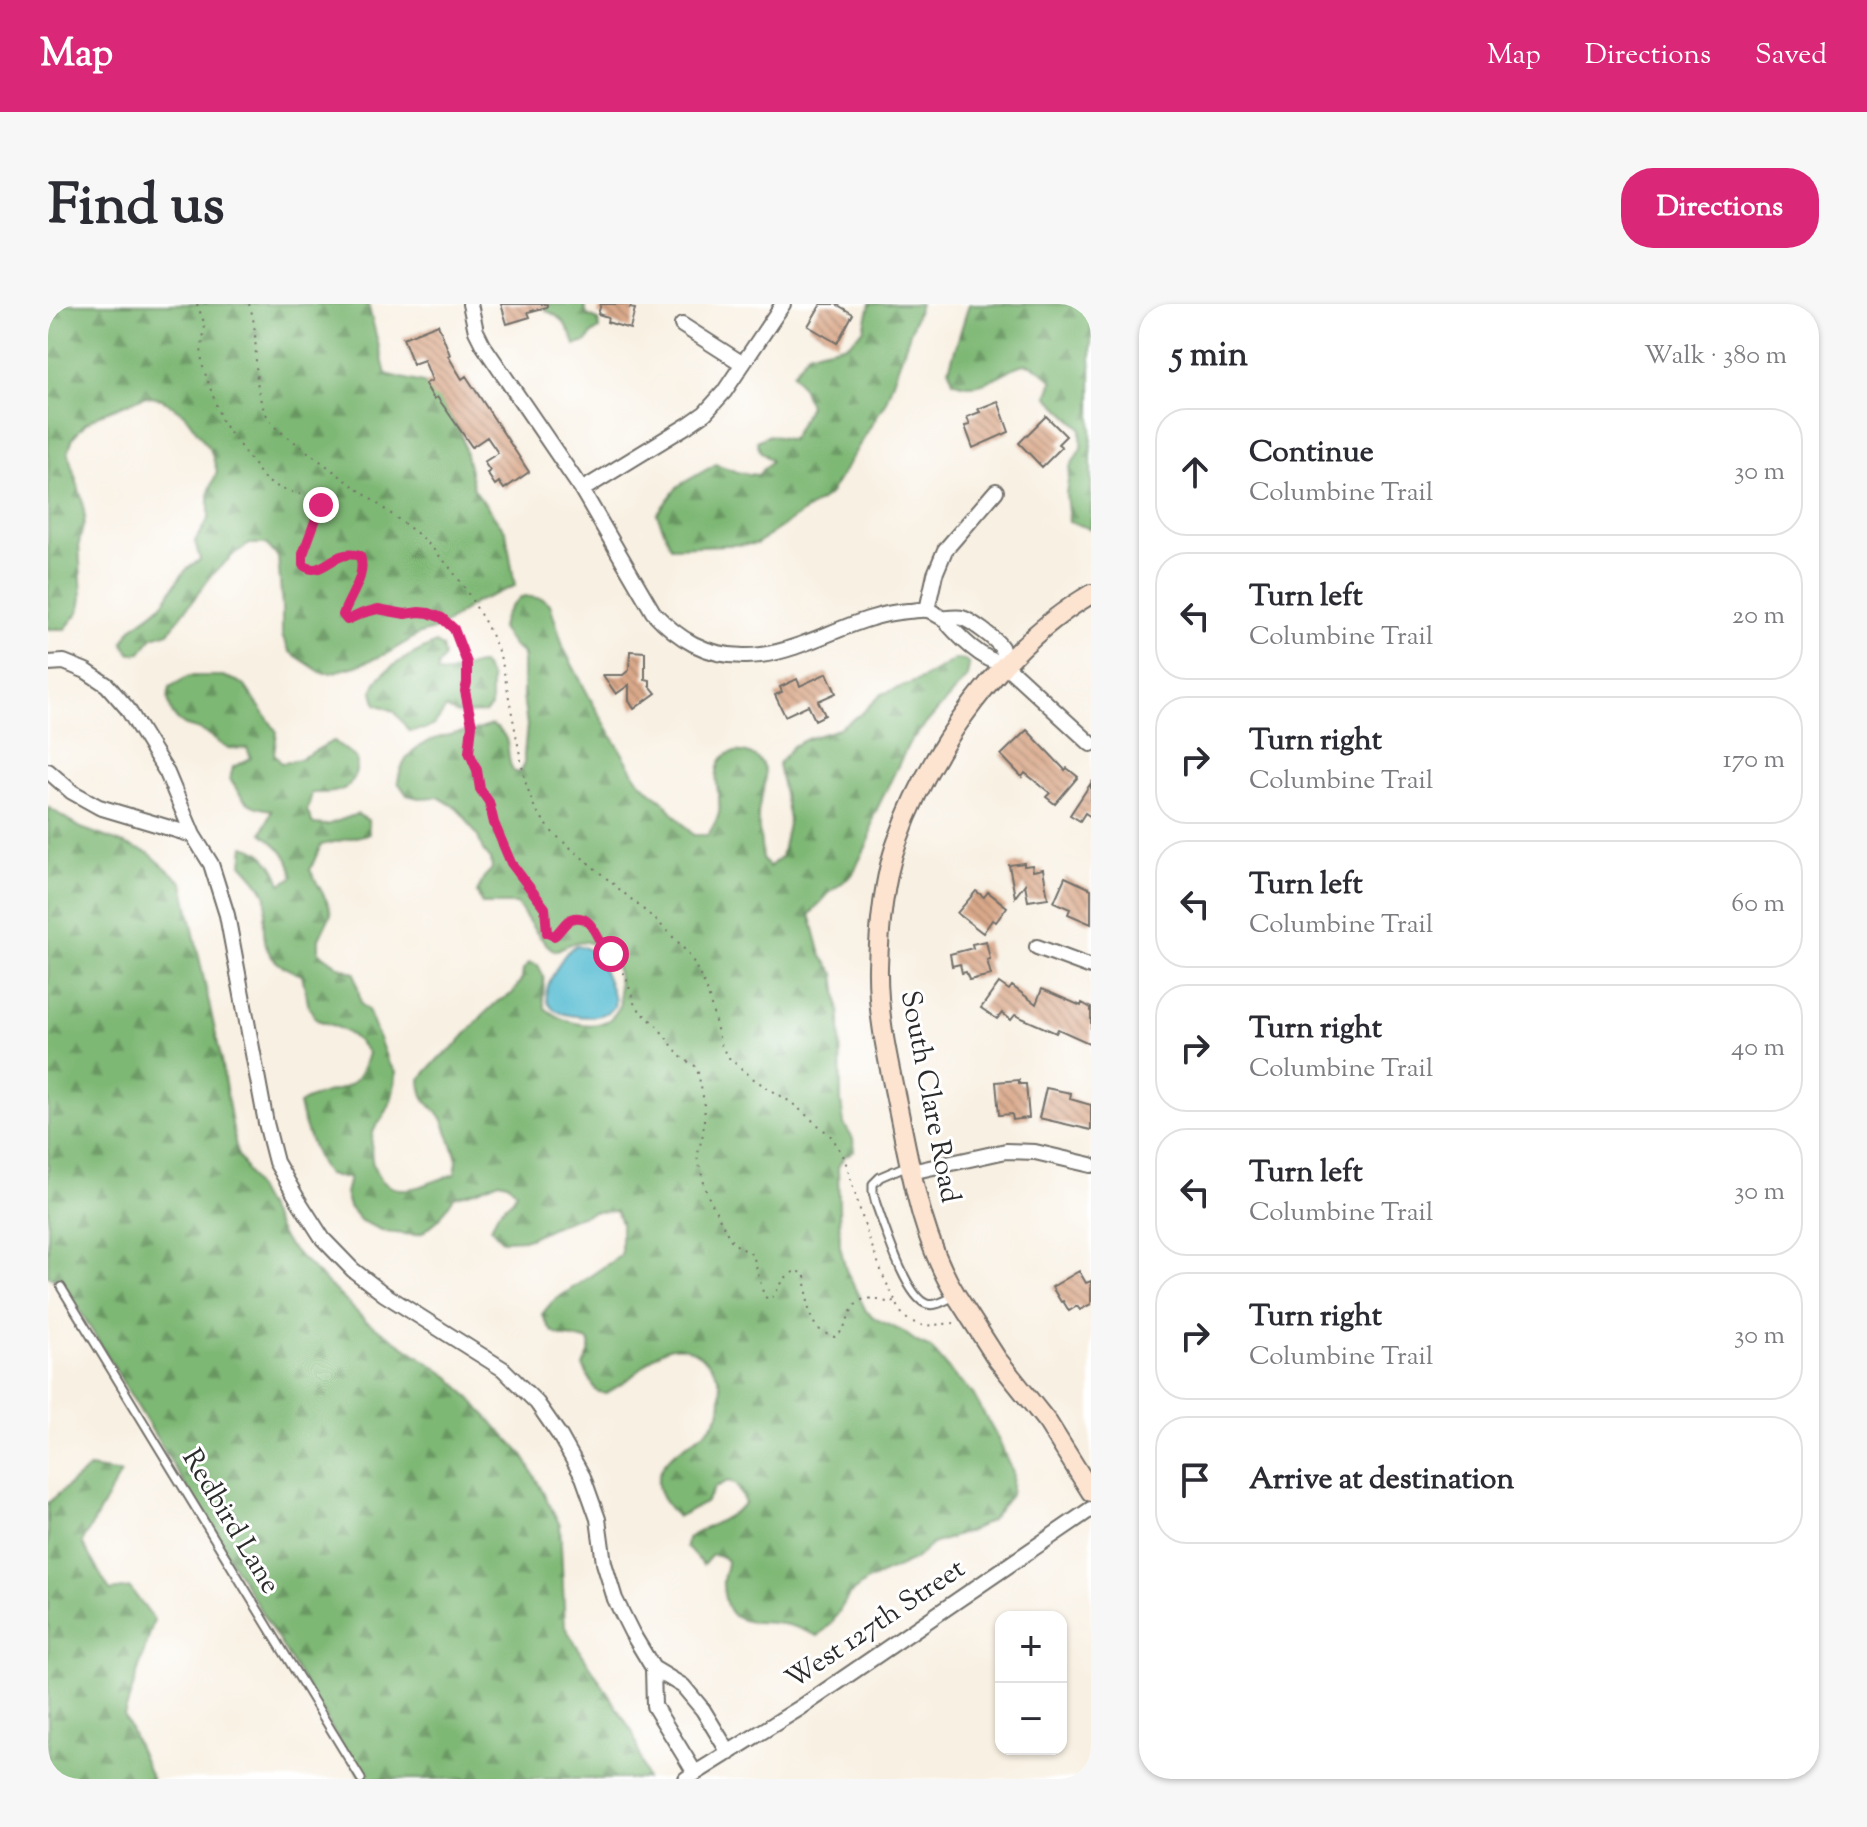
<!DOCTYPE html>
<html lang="en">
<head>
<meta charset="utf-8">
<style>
	:root { --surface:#fff; --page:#f7f7f7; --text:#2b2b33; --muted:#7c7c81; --line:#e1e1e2; --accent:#db2777 }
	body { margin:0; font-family:"Sorts Mill Goudy",serif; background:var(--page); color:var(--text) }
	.controls { position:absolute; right:24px; bottom:24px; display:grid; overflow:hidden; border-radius:16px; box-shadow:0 2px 6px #0004 }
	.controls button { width:72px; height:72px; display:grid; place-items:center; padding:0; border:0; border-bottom:2px solid var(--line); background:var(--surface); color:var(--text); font:40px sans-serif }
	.stop { position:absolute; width:24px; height:24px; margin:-18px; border:6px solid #db2777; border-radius:50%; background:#fff }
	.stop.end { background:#db2777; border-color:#fff; box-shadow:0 2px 8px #0008 }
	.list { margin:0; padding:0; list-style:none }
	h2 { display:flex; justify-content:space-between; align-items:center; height:104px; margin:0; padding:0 32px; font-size:34px }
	h2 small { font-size:26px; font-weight:400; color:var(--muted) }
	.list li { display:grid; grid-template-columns:52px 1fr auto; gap:24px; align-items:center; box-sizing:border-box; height:128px; margin:0 16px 16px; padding:0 16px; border:2px solid var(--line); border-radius:32px }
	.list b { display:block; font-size:30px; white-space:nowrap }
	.list p { margin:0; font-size:26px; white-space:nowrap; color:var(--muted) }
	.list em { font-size:26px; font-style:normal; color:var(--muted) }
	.icon { flex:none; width:44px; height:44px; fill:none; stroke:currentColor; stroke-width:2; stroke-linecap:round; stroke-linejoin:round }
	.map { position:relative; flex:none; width:1043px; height:1475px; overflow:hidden; border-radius:32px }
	header { display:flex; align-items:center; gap:48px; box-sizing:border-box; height:112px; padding:0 40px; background:var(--accent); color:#fff }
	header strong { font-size:38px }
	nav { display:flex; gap:44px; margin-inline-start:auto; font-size:28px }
	.intro { display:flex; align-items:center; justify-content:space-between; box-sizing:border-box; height:192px; padding:0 48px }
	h1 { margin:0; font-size:56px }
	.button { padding:20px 36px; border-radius:32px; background:var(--accent); color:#fff; font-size:28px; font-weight:700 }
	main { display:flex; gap:48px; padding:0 48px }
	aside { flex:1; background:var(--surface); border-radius:32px; box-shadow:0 2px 6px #0004 }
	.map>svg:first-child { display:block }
	.forest { fill:url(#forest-firs); stroke:#547250; stroke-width:2 }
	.water { fill:#54bcd2; stroke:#40747e; stroke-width:2 }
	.building { fill:url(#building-back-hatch) }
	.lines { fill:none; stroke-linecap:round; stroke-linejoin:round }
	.lane-casing { stroke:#73706b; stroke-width:11 }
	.street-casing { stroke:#73706b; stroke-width:18 }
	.secondary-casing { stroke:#73706b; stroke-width:22 }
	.path { stroke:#73706b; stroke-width:2; stroke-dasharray:2 6; stroke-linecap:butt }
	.lane { stroke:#fff; stroke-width:7 }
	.street { stroke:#fff; stroke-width:14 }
	.secondary { stroke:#fde4d1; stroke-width:18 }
	.route { stroke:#db2777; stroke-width:10 }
	.labels { text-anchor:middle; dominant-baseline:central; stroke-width:6; stroke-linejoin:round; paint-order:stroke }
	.street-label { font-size:28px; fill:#2b2b2b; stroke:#fff }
</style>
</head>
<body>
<header>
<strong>Map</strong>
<nav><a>Map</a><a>Directions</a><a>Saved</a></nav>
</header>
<div class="intro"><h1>Find us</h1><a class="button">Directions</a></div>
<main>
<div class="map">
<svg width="1043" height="1475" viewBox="0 0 1043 1475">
	<defs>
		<pattern id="forest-firs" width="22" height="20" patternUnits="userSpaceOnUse" patternTransform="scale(2)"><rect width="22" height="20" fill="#7eb875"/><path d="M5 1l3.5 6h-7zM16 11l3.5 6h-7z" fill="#679660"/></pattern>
		<pattern id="building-back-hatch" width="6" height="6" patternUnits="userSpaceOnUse" patternTransform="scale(2)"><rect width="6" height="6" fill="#daa98a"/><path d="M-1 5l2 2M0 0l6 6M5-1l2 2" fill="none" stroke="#b18a71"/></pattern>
	</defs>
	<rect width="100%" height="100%" fill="#fff"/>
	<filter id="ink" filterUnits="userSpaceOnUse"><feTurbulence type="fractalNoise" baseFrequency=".0125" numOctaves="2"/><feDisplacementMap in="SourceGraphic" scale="16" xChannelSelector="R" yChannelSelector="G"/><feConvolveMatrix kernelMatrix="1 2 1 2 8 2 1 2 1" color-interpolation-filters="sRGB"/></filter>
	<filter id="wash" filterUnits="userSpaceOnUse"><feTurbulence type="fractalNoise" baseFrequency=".006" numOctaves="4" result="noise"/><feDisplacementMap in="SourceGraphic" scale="32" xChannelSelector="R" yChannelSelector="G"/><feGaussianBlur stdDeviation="1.8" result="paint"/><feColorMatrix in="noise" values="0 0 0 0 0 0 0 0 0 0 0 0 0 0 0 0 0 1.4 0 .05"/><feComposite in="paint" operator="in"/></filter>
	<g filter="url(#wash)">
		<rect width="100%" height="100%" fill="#f8f0e2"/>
		<path class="forest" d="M 0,0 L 320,0 L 338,70 L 383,81 L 413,129 L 426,185 L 458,228 L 467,282 L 428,298 L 392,324 L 372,330 L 338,350 L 308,362 L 282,369 L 274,369 L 242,348 L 234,332 L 234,302 L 230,253 L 218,240 L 202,240 L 187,249 L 164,271 L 121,328 L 104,333 L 93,349 L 82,350 L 75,339 C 86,315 101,316 115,299 C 129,281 130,268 152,256 L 147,237 L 161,214 L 161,188 L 169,167 L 163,147 L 137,111 L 114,95 L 98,92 L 55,109 L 38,119 L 25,133 L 20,149 L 34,195 L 37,214 L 31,239 L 34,294 L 31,308 L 17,325 L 0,325 Z
			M 496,0 L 536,0 L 539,11 L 550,16 L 551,25 L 544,30 L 539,38 L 527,41 C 522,26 515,13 499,7 L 496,3 Z
			M 822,0 L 872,0 L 838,97 L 781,191 L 708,240 L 623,243 L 609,210 L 630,182 L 668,160 L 692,169 L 710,171 L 723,157 L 712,147 L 709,137 L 721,131 L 743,136 L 761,102 L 755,85 L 745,69 L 760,49 L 800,40 L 816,25 Z
			M 921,0 L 1043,0 L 1043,225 L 1021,218 L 1018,190 L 1022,163 L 1033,144 L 1033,124 L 999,92 L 1005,77 C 997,70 989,61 978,60 C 972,60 965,64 960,67 C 940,77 927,87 905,77 L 901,65 Z
			M 476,292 L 495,295 L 502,300 L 516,345 L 544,398 L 589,474 L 603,488 L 614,496 L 645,531 L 660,531 C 664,524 669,517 671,509 C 674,493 664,477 671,460 C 679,439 715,447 717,469 C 718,482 710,498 710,512 C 710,525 714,541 714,555 L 721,563 L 733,553 L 741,515 L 730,460 L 745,442 L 759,435 L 787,426 L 813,410 L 834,390 L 871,376 L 908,355 L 917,356 L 921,361 L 919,373 L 861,439 L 825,513 L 822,535 L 804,571 L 782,588 L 762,610 L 773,651 L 787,670 L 792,710 L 793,798 L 796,820 L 805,835 L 806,847 L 796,853 L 790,863 L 792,942 L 798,966 L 818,1007 L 828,1015 L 854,1027 L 869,1038 L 883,1044 L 907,1073 L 925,1090 L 950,1135 L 965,1169 L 963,1191 L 942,1217 L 922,1227 L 884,1240 L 866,1256 L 819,1277 L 801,1291 L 784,1319 L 770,1332 C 759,1328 746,1321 734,1320 C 700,1315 678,1326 675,1281 C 674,1273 679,1265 679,1257 L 675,1253 L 664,1251 L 655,1261 L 638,1243 L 639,1234 C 658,1223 682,1214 697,1199 L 688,1181 L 680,1177 L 667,1183 L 657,1199 L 629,1213 C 620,1202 608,1190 610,1175 C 616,1142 660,1138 671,1109 C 673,1103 673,1096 673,1090 C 674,1073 664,1060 650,1050 C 621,1029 604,1056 583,1073 C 575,1080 565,1085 557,1090 L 548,1087 L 535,1062 L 541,1050 L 542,1038 C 531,1031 515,1037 504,1027 C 500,1023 497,1015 494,1010 L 504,998 L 573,951 L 573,919 L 568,907 L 545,908 L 515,918 L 479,935 L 454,936 L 443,924 L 450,908 L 465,895 L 468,887 L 459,879 L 451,877 L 430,886 L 406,893 L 391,915 L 374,929 L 366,931 L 338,928 L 313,917 L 301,903 L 297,889 L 301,874 L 279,871 C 268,855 255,820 251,800 C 283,779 307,798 320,749 C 305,729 292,723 269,716 L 261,703 L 254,671 C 223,660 214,648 216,615 C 217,607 220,598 217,590 C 213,579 202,569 194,560 L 196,542 C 216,546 227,562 233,580 L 245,573 C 242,550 231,543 214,529 L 224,506 C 198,503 195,496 182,475 L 185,463 L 203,454 L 199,444 C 169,447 176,438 154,427 C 148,424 142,424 136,421 C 122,413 118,397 122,383 L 141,372 L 175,372 L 189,377 L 197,382 L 229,428 L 226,449 L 233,459 C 254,458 267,445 286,437 L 309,455 C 309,487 291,490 264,489 L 259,507 L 265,520 L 279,521 L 309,510 L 320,516 L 321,530 L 273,541 L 262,566 L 281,601 L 283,610 L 271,635 L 271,648 L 292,663 L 307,669 L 313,700 L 320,706 L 340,758 L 348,768 C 347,783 345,797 337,810 C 334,816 329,820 326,826 C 323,834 322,855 326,863 C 342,903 379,878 407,870 C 407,869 409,858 409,857 C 409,853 396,818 394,814 C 381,798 373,798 372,775 L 390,755 L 406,744 L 435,711 L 450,697 L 464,690 L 474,675 L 475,666 L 481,659 L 490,661 L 496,673 L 495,695 L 497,704 C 512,717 540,726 559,717 C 565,714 568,708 572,702 L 570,669 L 563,650 C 536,635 535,633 507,647 C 493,639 479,614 469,600 L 434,600 L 429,589 L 436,573 L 444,565 L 443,556 L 435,546 L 430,533 L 416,512 L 407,503 L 390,493 L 371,494 L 359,491 L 350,478 C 354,447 376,436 405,430 C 411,428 418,429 425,427 C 431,426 437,423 443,421 C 469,433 454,451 466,468 L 472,468 L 476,462 L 476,451 L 479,421 L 475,394 L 475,350 L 465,342 L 453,325 C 454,312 464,298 476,292 Z
			M 388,339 L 394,343 L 396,353 L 390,362 L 389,369 C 405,372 418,360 434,360 L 443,375 L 443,403 L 437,409 L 409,410 L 398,404 C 387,423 383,426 361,427 L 346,407 L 328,400 C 328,397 325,389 325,387 C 327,366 371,347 388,339 Z
			M 0,503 L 33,524 L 101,549 L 135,579 L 171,745 L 189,849 L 237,938 L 317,1016 L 402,1073 L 476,1152 L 512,1221 L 517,1323 L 585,1429 L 598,1475 L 314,1475 L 14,977 L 0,972 Z
			M 41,1164 L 73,1169 L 34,1239 L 62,1287 L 82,1284 L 106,1316 L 76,1412 L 104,1475 L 0,1475 L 0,1199 Z"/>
		<path class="water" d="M 529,641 C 552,644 559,676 567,696 L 566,703 C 562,706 560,709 555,710 C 542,715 508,713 501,700 C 494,688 503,674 509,664 C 514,654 519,646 529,641 Z"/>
		<g id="blocks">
			<path class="building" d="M 453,0 L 499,0 L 499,3 L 480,8 L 482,13 L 459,20 Z
				M 553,0 L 584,0 L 582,4 L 587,5 L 582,25 L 559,18 L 560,13 L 550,10 Z
				M 773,0 L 788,0 L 805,10 L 789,39 L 760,22 Z
				M 390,20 L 402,51 L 400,52 L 414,75 L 418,72 L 481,168 L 456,185 L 451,178 L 447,181 L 439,169 L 442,167 L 436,158 L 450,149 L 439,133 L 424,143 L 397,104 L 389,93 L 386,95 L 377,80 L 384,76 L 376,56 L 365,60 L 355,34 Z
				M 950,97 L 961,128 L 925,144 L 917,122 L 922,121 L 919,113 L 932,108 L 930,105 Z
				M 998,112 L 1018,132 L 1010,140 L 1014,143 L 994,163 L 971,139 Z
				M 582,347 L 597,348 L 597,375 L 602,376 L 602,382 L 608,389 L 586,405 L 581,397 L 581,381 L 568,390 L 555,371 L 575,371 L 581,366 Z
				M 779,369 L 788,389 L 770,397 L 777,411 L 767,416 L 760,401 L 737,412 L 727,391 L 734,388 L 732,383 L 749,375 L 752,382 Z
				M 979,426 L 1017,466 L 1019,464 L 1030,473 L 1007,500 L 998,493 L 1002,489 L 977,469 L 974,473 L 953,451 Z
				M 1043,479 L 1043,513 L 1037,509 L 1032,517 L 1022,511 Z
				M 976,559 L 976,562 L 984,561 L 985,567 L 995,565 L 1000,594 L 980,597 L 977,580 L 967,593 L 961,561 Z
				M 1017,573 L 1043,585 L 1043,620 L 1020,610 L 1022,605 L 1006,598 Z
				M 928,587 L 936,593 L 940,588 L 959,603 L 948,618 L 944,616 L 935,629 L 909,609 Z
				M 938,637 L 942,655 L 939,656 L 943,671 L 921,676 L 918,668 L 914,669 L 912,660 L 904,662 L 902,650 L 925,644 L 924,640 Z
				M 951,679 L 961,686 L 964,682 L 988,700 L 994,685 L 1033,702 L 1034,699 L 1043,704 L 1043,740 L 1010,725 L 1008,729 L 967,711 L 963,716 L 954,709 L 949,715 L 933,704 Z
				M 971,776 L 971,780 L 978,780 L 981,814 L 965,816 L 964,810 L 951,811 L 948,778 Z
				M 998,784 L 1023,789 L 1022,795 L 1043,801 L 1043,826 L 991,814 Z
				M 1031,967 L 1038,979 L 1043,977 L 1043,1000 L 1032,1006 L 1029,1002 L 1021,1007 L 1015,997 L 1013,998 L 1004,983 Z"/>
		</g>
	</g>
	<g filter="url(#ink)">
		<use href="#blocks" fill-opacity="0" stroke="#73706b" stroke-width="2"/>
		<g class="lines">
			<defs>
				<path id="lane" d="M 860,861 L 832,873 L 825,880 L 825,888 L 828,900 C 836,921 858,994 879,1000 C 888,1003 900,995 908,991
					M 13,983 L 313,1475"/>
				<path id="street" d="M 422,0 L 428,27 L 435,41 L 534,186 L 605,308 C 630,335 658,352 696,352 C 751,353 802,311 860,307 C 866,307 873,305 879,306 C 884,307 890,312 895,314 C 901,315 908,312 914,314 C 922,316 948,335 953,343 C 955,347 956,356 957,361
					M 634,21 L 695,60
					M 534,186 L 640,121 L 657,109 L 676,88 L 735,0
					M 879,306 L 887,270 L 897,246 L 948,187
					M 895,314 C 911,333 932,355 957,361 L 1043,440
					M 0,359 L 16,358 L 38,367 L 59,381 L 79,404 L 119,469 L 145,531 L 163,560 L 179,611 L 218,819 L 228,858 L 250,896 L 275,935 L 305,966 L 336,990 L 455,1065 L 489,1099 L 512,1132 L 535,1173 L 550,1215 L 556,1259 L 567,1295 L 584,1329 L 605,1364
					M 0,467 L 24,488 L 51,503 L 145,531
					M 989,643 L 1043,663
					M 863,868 L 958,847 L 987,848 L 1043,861
					M 647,1469 L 606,1402 L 605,1364 L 635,1382 L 655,1406 L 681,1449
					M 638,1475 L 752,1404 L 1043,1205"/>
				<path id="secondary" d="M 1043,290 C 956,341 882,444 849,538 C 836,573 831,626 830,663 C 829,716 843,768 853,819 C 865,878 876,939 908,991 L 949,1055 L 1000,1119 L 1043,1188"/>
			</defs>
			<use href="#lane" class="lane-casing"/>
			<use href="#street" class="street-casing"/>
			<use href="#secondary" class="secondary-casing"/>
			<path class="path" d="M 149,0 L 157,21 L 153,50 L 155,63 L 174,118 L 218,177 L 234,185 L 258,192 L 267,192 L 271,194 L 274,198 L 255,250 L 255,261 C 275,276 285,243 312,252 C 320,275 297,292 296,314 L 303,315 L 315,309 L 330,305 L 357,310 L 371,308 L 381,309 L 394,314 L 406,325 L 419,359 L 419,379 L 417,387 L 424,421 L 421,448 L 429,466 L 432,485 L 441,498 L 446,519 L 463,559 L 497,604 L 499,629 L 506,632 C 514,627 518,618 526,614 L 535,616 L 547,624 L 553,638 L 566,653 L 579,676 L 586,699 L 593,708 L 609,722 L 634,754 L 646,761 L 649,764 L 657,802 L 655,830 L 649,853 L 659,890 L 681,933 L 685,939 L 705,951 L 716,992 L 720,995 L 724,994 L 737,974 L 747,967 L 756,969 C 763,994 753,1024 787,1033 C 801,1025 799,1003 814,996 C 823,991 835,1000 847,998
				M 201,0 C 216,40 196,91 229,125 L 374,233 L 399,260 L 415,281 L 438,320 L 447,339 L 454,358 L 477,477 L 487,505 L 505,529 L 609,617 L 632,640 L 644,655 L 659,686 L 671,733 L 674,744 L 681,754 L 707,776 L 744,799 L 784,833 L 796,853 L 819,929 L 836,974 L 855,1012 L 862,1017 L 876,1022 L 906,1019"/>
			<use href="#lane" class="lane"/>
			<use href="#street" class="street"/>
			<use href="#secondary" class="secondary"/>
		</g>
	</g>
	<g class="lines" filter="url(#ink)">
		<path class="route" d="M 273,201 L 255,250 L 255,261 C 275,276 285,243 312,252 C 319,273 301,292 295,311 L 299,316 L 315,309 L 330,305 L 357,310 L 371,308 L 381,309 L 394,314 L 406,325 L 419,359 L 419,379 L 417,387 L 424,421 L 421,448 L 429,466 L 432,485 L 441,498 L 446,519 L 463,559 L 497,604 L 499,629 L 506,632 C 513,627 517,616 526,614 C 542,611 547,630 554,640 C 556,643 560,647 563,650"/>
	</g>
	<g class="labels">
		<g class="street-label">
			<text transform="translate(881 793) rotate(79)">South Clare Road</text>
			<text transform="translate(182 1218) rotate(59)">Redbird Lane</text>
			<text transform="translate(828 1321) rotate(-34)">West 127th Street</text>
		</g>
	</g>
</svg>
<div class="controls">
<button>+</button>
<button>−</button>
</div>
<div class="stop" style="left:563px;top:650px"></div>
<div class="stop end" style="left:273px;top:201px"></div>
</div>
<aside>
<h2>5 min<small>Walk · 380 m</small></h2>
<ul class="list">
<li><svg class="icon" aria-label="ahead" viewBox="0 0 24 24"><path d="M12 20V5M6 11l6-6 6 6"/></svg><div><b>Continue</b><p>Columbine Trail</p></div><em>30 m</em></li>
<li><svg class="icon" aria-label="left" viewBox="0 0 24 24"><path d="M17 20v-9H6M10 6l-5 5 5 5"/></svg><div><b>Turn left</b><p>Columbine Trail</p></div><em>20 m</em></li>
<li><svg class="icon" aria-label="right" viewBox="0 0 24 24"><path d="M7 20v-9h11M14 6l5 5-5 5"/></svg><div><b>Turn right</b><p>Columbine Trail</p></div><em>170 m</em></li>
<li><svg class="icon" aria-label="left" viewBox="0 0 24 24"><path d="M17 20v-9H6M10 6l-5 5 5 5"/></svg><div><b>Turn left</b><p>Columbine Trail</p></div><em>60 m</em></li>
<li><svg class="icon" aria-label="right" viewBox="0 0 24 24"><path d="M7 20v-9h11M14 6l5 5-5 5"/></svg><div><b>Turn right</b><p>Columbine Trail</p></div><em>40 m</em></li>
<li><svg class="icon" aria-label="left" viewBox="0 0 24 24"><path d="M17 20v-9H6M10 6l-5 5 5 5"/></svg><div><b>Turn left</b><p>Columbine Trail</p></div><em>30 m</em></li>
<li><svg class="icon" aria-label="right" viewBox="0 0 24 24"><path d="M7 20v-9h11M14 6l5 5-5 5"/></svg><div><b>Turn right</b><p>Columbine Trail</p></div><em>30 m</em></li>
<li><svg class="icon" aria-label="arrive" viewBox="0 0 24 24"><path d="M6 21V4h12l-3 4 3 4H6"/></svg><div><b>Arrive at destination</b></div></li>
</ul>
</aside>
</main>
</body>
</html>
